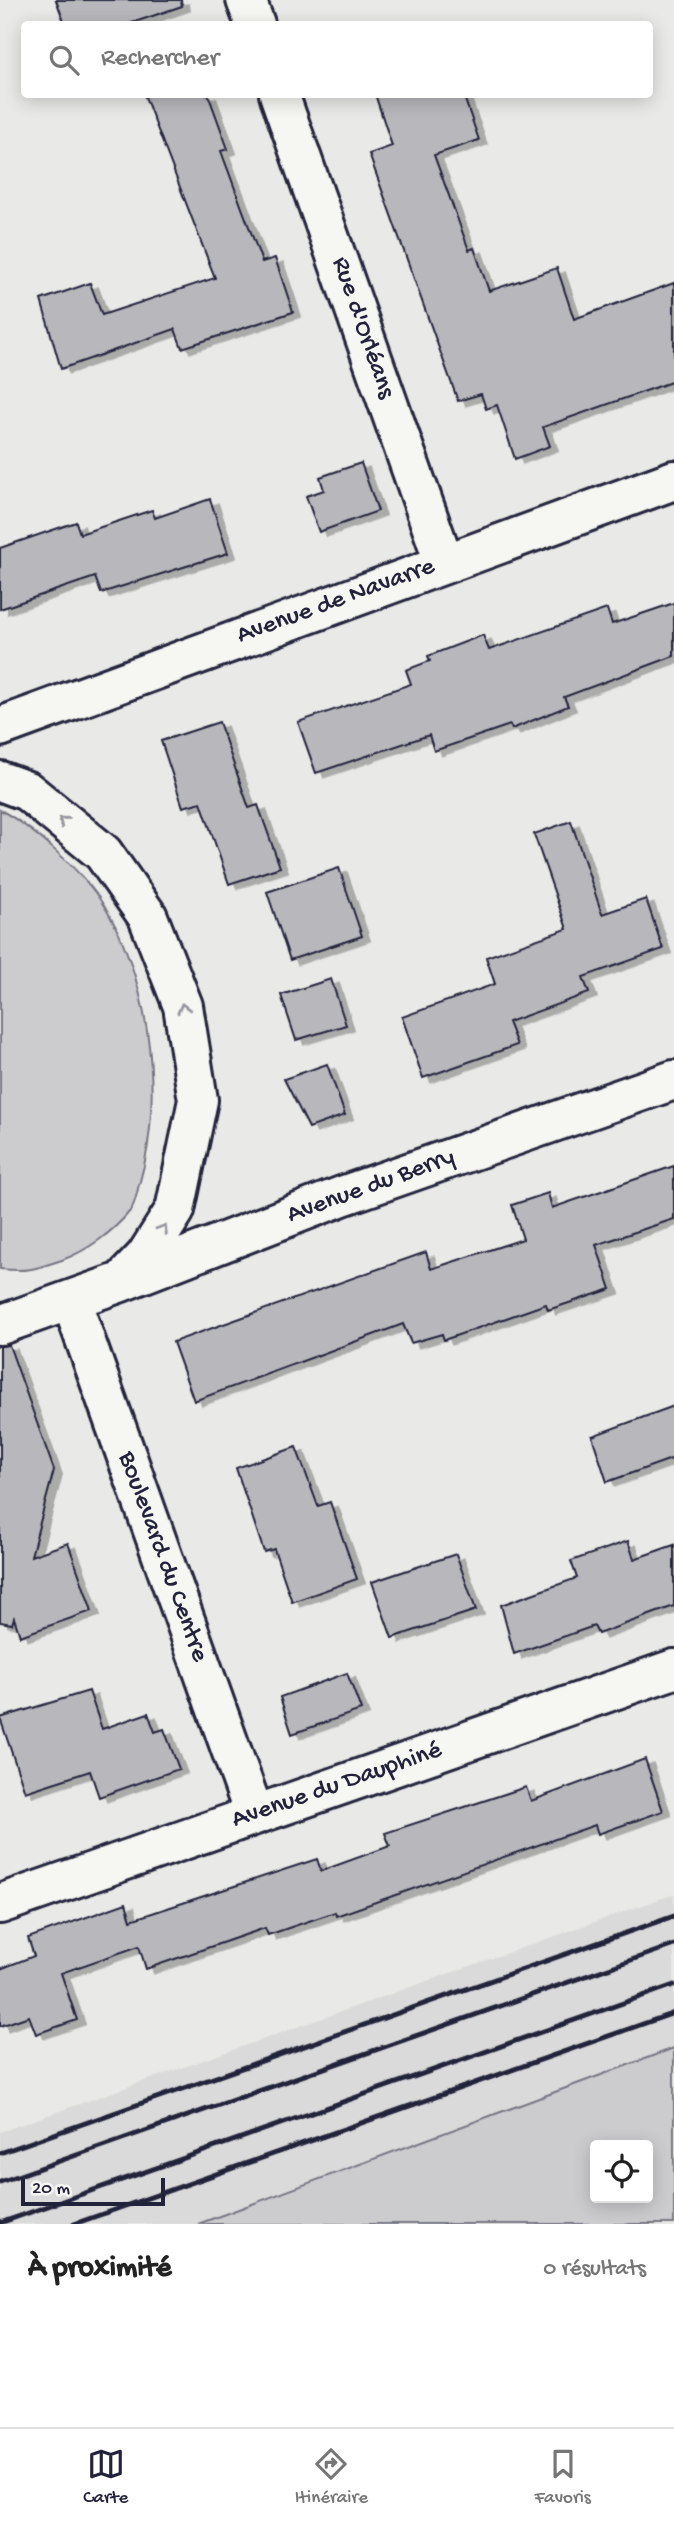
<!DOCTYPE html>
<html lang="fr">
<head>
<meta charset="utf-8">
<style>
	:root { --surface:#fff; --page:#f6f6f6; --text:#222; --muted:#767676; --line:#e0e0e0; --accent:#22223b }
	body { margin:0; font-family:"Gochi Hand",sans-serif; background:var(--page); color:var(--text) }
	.controls { position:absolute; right:21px; bottom:21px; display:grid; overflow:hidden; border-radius:7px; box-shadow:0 4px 18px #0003 }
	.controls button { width:63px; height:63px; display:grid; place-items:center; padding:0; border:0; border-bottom:2px solid var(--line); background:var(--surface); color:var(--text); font:35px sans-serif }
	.scale { position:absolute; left:21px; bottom:18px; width:144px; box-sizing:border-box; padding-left:7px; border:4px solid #22223b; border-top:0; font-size:19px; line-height:24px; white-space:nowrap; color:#22223b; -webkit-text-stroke:5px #f6f6f2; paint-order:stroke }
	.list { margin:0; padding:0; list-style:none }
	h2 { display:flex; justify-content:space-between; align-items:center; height:91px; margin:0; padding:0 28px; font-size:30px }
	h2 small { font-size:23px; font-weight:400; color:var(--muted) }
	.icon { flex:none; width:38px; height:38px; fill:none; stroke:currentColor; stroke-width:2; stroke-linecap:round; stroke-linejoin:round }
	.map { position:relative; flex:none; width:674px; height:2224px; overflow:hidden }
	.search { position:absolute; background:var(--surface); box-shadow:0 4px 18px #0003; left:21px; right:21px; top:21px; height:77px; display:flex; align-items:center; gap:18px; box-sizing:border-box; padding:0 24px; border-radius:7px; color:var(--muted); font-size:26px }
	.sheet { height:203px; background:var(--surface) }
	nav { display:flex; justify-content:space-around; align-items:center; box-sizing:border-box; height:98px; border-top:2px solid var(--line); background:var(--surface); font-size:19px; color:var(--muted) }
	nav a { display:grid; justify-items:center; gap:4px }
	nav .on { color:var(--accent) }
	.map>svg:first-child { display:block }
	.built { fill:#dadada }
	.green { fill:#ccccce; stroke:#777784; stroke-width:2; fill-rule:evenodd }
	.building { fill:#b8b8bc; stroke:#22223b; stroke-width:2; filter:url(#shadow) }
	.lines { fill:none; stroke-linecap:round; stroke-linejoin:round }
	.minor-casing { stroke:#22223b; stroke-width:44 }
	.minor { stroke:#f6f6f2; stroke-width:38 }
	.rail { stroke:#22223b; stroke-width:5 }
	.oneway { stroke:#9797a0 }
	.labels { text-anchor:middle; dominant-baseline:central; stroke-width:5; stroke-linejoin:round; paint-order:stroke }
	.street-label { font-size:26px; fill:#22223b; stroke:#f6f6f2 }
</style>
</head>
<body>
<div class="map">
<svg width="674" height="2224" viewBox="0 0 674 2224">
	<defs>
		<filter id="shadow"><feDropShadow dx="8" dy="4.5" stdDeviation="0" flood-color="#0004"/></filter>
	</defs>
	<rect width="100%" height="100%" fill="#e9e9e7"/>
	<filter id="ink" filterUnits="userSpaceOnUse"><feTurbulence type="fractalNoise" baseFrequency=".0143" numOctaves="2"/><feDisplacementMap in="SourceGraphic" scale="14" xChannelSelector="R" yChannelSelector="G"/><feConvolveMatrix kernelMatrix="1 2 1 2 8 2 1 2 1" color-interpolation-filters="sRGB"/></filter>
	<g filter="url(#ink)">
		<path class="built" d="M 674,1894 L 674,2048 L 198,2224 L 0,2224 L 0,2132 Z"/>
		<path class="green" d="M 0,810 C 31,826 79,869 99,898 C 149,971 165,1097 140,1181 C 137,1190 136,1204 130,1211 C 113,1232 87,1251 62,1260 C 35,1269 28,1272 0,1269 Z
			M 674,2048 L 674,2224 L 198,2224 ZM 595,2145 L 648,2145 L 648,2198 L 595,2198 Z"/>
		<path class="building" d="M 56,0 L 181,0 L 182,6 L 129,24 L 65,24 Z
			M 144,94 L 208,94 L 228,149 L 221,151 L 262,262 L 275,258 L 293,312 L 182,348 L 175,329 L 61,369 L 41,300 L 90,283 L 102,315 L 215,278 Z
			M 375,94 L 463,94 L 479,140 L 434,155 L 469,250 L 474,248 L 489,291 L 557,268 L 574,319 L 674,283 L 674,381 L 543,427 L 550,446 L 515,459 L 497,405 L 486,409 L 481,394 L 458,401 L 369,154 L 392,146 Z
			M 361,463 L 378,511 L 319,532 L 306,496 L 324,490 L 320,477 Z
			M 210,499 L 228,553 L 101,593 L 95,577 L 0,609 L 0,548 L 76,522 L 80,534 L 152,510 L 155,518 Z
			M 674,603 L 674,656 L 564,697 L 568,706 L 512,729 L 510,725 L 434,751 L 429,735 L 316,773 L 298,722 L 411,684 L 406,670 L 430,661 L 428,656 L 483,635 L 489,650 L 607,609 L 612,624 Z
			M 219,722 L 249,808 L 258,805 L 280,867 L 229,884 L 201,802 L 183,807 L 161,741 Z
			M 571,821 L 602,914 L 646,899 L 663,949 L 583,977 L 589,993 L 508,1022 L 517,1045 L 423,1078 L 402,1017 L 495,984 L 486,957 L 567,929 L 534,834 Z
			M 339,868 L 362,936 L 290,960 L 267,892 Z
			M 331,979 L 346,1025 L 296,1040 L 281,995 Z
			M 327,1064 L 345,1115 L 309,1128 L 284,1079 Z
			M 674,1166 L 674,1219 L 596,1245 L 611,1289 L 548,1310 L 546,1304 L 444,1340 L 442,1334 L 411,1343 L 403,1324 L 194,1401 L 173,1342 L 426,1252 L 431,1269 L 523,1239 L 512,1205 L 548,1193 L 552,1208 Z
			M 9,1345 L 54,1470 L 31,1556 L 68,1543 L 92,1611 L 20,1636 L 14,1618 L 12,1624 L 0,1622 L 0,1346 Z
			M 674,1406 L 674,1458 L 607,1482 L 592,1436 Z
			M 296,1447 L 318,1506 L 330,1502 L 357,1579 L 292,1602 L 274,1549 L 264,1552 L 236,1468 Z
			M 628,1541 L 634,1559 L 674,1545 L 674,1606 L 598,1634 L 594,1626 L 514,1654 L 501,1605 L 577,1578 L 571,1561 Z
			M 456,1554 L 476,1610 L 392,1638 L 372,1582 Z
			M 347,1673 L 361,1710 L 292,1734 L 280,1697 Z
			M 89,1691 L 102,1729 L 148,1713 L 155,1732 L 164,1729 L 179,1769 L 99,1797 L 90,1771 L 25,1792 L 0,1718 Z
			M 645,1759 L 663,1811 L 598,1834 L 595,1825 L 336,1916 L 335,1912 L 268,1935 L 265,1928 L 146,1969 L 139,1946 L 61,1973 L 77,2020 L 36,2034 L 29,2016 L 0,2026 L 0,1969 L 34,1956 L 28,1938 L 126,1903 L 131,1920 L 317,1859 L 321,1871 L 390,1846 L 385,1833 L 526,1787 L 531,1801 Z"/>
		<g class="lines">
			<defs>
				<path id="minor" d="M 246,0 L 255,24
					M 279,94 L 444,562
					M 0,727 L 674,480
					M 0,781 L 27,791 L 103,853 L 148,917 L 183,1006 L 198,1100 L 175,1210 L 146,1256 L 125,1278
					M 71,1300 L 254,1814
					M 0,1325 L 121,1282 L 342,1196 L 674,1080
					M 0,1904 L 674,1669"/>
			</defs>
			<use href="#minor" class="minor-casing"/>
			<use href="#minor" class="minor"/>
			<path class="rail" d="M 0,2153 L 674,1916
				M 0,2182 L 674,1945
				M 0,2223 L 674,1985
				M 74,2224 L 674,2013"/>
		</g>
		<defs><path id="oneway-chevron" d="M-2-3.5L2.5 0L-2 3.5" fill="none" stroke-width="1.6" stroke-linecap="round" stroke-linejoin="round" transform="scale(1.75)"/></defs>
		<g class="oneway">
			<use href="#oneway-chevron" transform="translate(63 821) rotate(-141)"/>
			<use href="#oneway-chevron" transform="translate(183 1008) rotate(-104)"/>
			<use href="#oneway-chevron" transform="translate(163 1229) rotate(-58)"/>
		</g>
	</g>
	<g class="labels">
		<g class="street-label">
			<text transform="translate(362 328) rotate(71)">Rue d'Orléans</text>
			<text transform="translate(336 602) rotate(-20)">Avenue de Navarre</text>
			<text transform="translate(371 1187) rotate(-20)">Avenue du Berry</text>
			<text transform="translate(162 1557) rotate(70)">Boulevard du Centre</text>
			<text transform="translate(337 1786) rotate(-19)">Avenue du Dauphiné</text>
		</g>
	</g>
</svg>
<div class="controls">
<button><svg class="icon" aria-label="locate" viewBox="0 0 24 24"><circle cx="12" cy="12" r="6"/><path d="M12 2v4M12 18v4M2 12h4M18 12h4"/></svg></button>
</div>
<div class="scale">20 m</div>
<div class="search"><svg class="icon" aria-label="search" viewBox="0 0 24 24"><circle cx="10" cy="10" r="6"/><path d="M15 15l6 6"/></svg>Rechercher</div>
</div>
<section class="sheet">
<h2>À proximité<small>0 résultats</small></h2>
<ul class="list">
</ul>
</section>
<nav>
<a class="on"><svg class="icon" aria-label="map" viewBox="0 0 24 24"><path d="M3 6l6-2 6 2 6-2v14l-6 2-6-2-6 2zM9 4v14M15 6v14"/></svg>Carte</a>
<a><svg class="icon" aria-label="directions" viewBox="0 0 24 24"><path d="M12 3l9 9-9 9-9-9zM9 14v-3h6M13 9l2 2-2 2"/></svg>Itinéraire</a>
<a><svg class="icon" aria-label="saved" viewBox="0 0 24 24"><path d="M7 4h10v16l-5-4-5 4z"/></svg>Favoris</a>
</nav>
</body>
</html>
